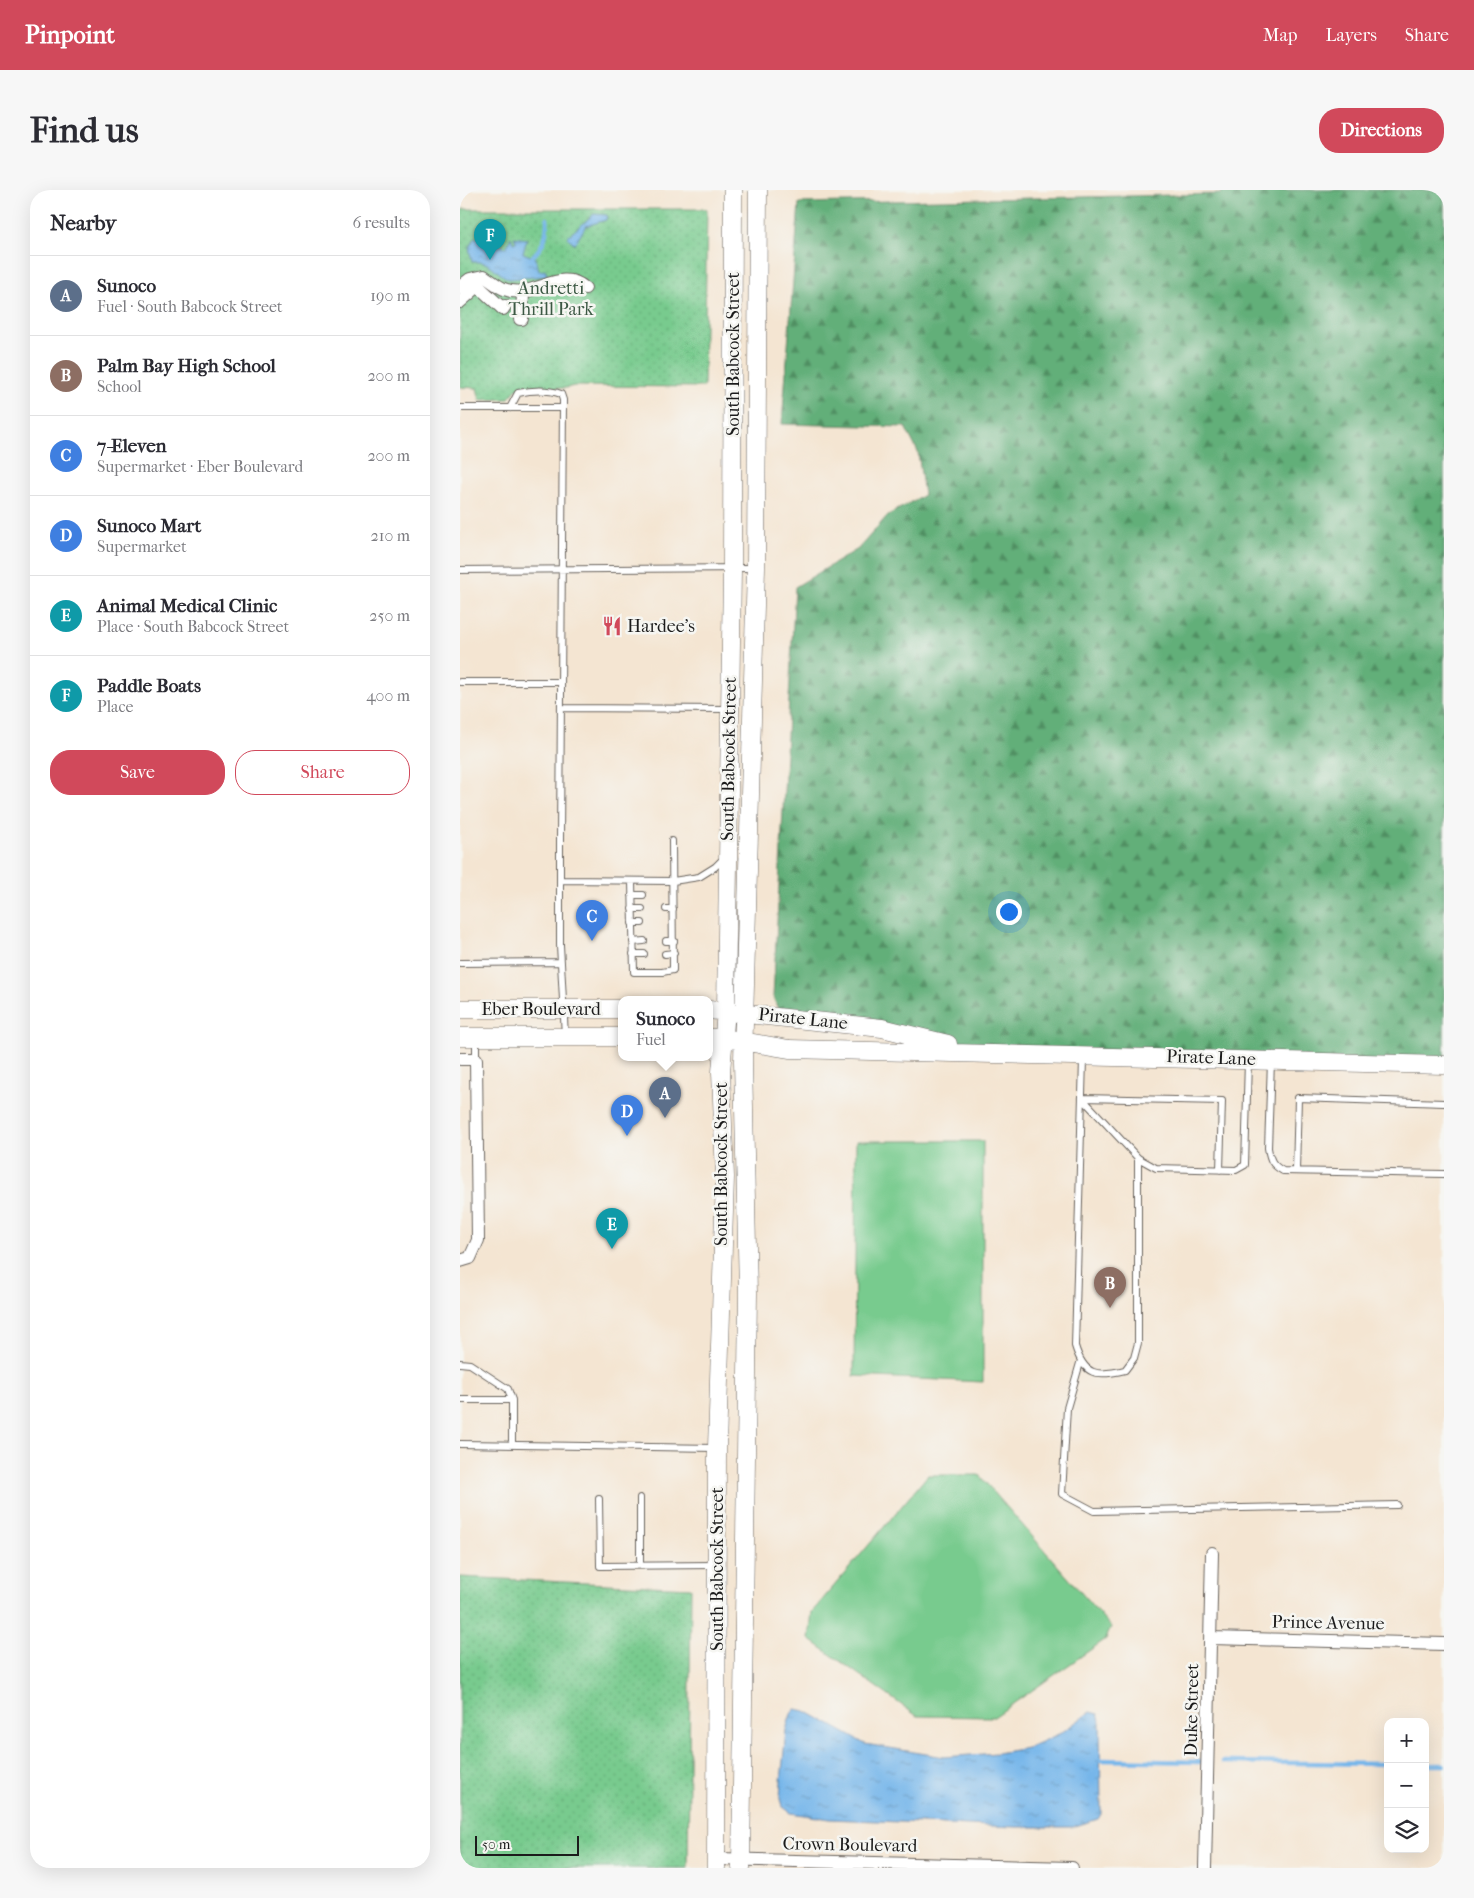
<!DOCTYPE html>
<html lang="en">
<head>
<meta charset="utf-8">
<style>
	:root { --surface:#fff; --page:#f7f7f7; --text:#2b2b33; --muted:#7c7c81; --line:#e1e1e2; --accent:#d1495b }
	body { margin:0; font-family:"IM FELL French Canon",serif; background:var(--page); color:var(--text) }
	.controls { position:absolute; right:15px; bottom:15px; display:grid; overflow:hidden; border-radius:10px; box-shadow:0 5px 20px #0002 }
	.controls button { width:45px; height:45px; display:grid; place-items:center; padding:0; border:0; border-bottom:1px solid var(--line); background:var(--surface); color:var(--text); font:25px sans-serif }
	.scale { position:absolute; left:15px; bottom:12px; width:104px; box-sizing:border-box; padding-left:5px; border:2px solid #1c1c1c; border-top:0; font-size:14px; line-height:18px; white-space:nowrap; color:#1c1c1c; -webkit-text-stroke:4px #f6f6f2; paint-order:stroke }
	.you { position:absolute; left:548px; top:721px; width:18px; height:18px; margin:-12px; border:4px solid #fff; border-radius:50%; background:#1a73e8; box-shadow:0 0 0 8px #1a73e833 }
	.badge { display:grid; place-items:center; width:32px; height:32px; border-radius:50%; background:var(--accent); color:#fff; font-size:16px; font-weight:700 }
	.pin { position:absolute; translate:-50% -41px; filter:drop-shadow(0 1px 2px #0008) }
	.pin::after { content:''; position:absolute; top:26px; width:18px; height:15px; background:inherit; clip-path:polygon(0 0,100% 0,50% 100%) }
	.popup { position:absolute; left:158px; top:806px; width:95px; height:65px; box-sizing:border-box; display:grid; place-content:center; border-radius:10px; background:var(--surface); filter:drop-shadow(0 1px 4px #0005); font-size:16px; white-space:nowrap; color:var(--muted) }
	.popup b { font-size:19px; color:var(--text) }
	.popup::after { content:''; position:absolute; left:50%; top:100%; margin-left:-10px; border:10px solid transparent; border-top-color:var(--surface) }
	.list { margin:0; padding:0; list-style:none }
	h2 { display:flex; justify-content:space-between; align-items:center; height:65px; margin:0; padding:0 20px; font-size:21px }
	h2 small { font-size:16px; font-weight:400; color:var(--muted) }
	.list li { display:grid; grid-template-columns:32px 1fr auto; gap:15px; align-items:center; box-sizing:border-box; height:80px; padding:0 20px; border-top:1px solid var(--line) }
	.list b { display:block; font-size:19px; white-space:nowrap }
	.list p { margin:0; font-size:16px; white-space:nowrap; color:var(--muted) }
	.list em { font-size:16px; font-style:normal; color:var(--muted) }
	.actions { display:flex; gap:10px; padding:15px 20px }
	.actions a { flex:1; padding:11px 0; border:1px solid var(--accent); border-radius:20px; text-align:center; font-size:18px; color:var(--accent) }
	.actions .main { background:var(--accent); color:#fff }
	.icon { flex:none; width:28px; height:28px; fill:none; stroke:currentColor; stroke-width:2; stroke-linecap:round; stroke-linejoin:round }
	.map { position:relative; flex:none; width:984px; height:1678px; overflow:hidden; border-radius:20px }
	header { display:flex; align-items:center; gap:30px; box-sizing:border-box; height:70px; padding:0 25px; background:var(--accent); color:#fff }
	header strong { font-size:24px }
	nav { display:flex; gap:28px; margin-inline-start:auto; font-size:18px }
	.intro { display:flex; align-items:center; justify-content:space-between; box-sizing:border-box; height:120px; padding:0 30px }
	h1 { margin:0; font-size:35px }
	.button { padding:12px 22px; border-radius:20px; background:var(--accent); color:#fff; font-size:18px; font-weight:700 }
	main { display:flex; gap:30px; padding:0 30px }
	aside { flex:1; background:var(--surface); border-radius:20px; box-shadow:0 5px 20px #0002 }
	.map>svg:first-child { display:block }
	.grass { fill:url(#grass-dots); stroke:#4a7455 }
	.forest { fill:url(#forest-firs); stroke:#3f664a }
	.garden { fill:#78cb8e; stroke:#4a7455 }
	.water { fill:url(#water-ripples); stroke:#496983 }
	.lines { fill:none; stroke-linecap:round; stroke-linejoin:round }
	.stream { stroke:#76b6ea; stroke-width:4.5 }
	.lane-casing { stroke:#68625c; stroke-width:8 }
	.street-casing { stroke:#68625c; stroke-width:14 }
	.secondary-casing { stroke:#68625c; stroke-width:19 }
	.lane { stroke:#fff; stroke-width:6 }
	.street { stroke:#fff; stroke-width:12 }
	.secondary { stroke:#fff; stroke-width:18 }
	.labels { text-anchor:middle; dominant-baseline:central; stroke-width:5; stroke-linejoin:round; paint-order:stroke }
	.park-label { font-size:18px; fill:#3c5944; stroke:#f6f6f2 }
	.street-label { font-size:18px; fill:#1c1c1c; stroke:#f6f6f2 }
	.poi-label { font-size:18px; fill:#1c1c1c; stroke:#f6f6f2; text-anchor:start }
</style>
</head>
<body>
<header>
<strong>Pinpoint</strong>
<nav><a>Map</a><a>Layers</a><a>Share</a></nav>
</header>
<div class="intro"><h1>Find us</h1><a class="button">Directions</a></div>
<main>
<aside>
<h2>Nearby<small>6 results</small></h2>
<ul class="list">
<li><span class="badge" style="background:#5c6f8a">A</span><div><b>Sunoco</b><p>Fuel · South Babcock Street</p></div><em>190 m</em></li>
<li><span class="badge" style="background:#8d6e63">B</span><div><b>Palm Bay High School</b><p>School</p></div><em>200 m</em></li>
<li><span class="badge" style="background:#3f7fe0">C</span><div><b>7-Eleven</b><p>Supermarket · Eber Boulevard</p></div><em>200 m</em></li>
<li><span class="badge" style="background:#3f7fe0">D</span><div><b>Sunoco Mart</b><p>Supermarket</p></div><em>210 m</em></li>
<li><span class="badge" style="background:#0f9aa8">E</span><div><b>Animal Medical Clinic</b><p>Place · South Babcock Street</p></div><em>250 m</em></li>
<li><span class="badge" style="background:#0f9aa8">F</span><div><b>Paddle Boats</b><p>Place</p></div><em>400 m</em></li>
</ul>
<div class="actions"><a class="main">Save</a><a>Share</a></div>
</aside>
<div class="map">
<svg width="984" height="1678" viewBox="0 0 984 1678">
	<defs>
		<pattern id="grass-dots" width="8" height="8" patternUnits="userSpaceOnUse" patternTransform="scale(1.25)"><rect width="8" height="8" fill="#78cb8e"/><path d="M2 2h.1M6 6h.1" fill="none" stroke="#67ae7a" stroke-width="1.8" stroke-linecap="round"/></pattern>
		<pattern id="forest-firs" width="22" height="20" patternUnits="userSpaceOnUse" patternTransform="scale(1.25)"><rect width="22" height="20" fill="#62af79"/><path d="M5 1l3.5 6h-7zM16 11l3.5 6h-7z" fill="#508e62"/></pattern>
		<pattern id="water-ripples" width="26" height="14" patternUnits="userSpaceOnUse" patternTransform="scale(1.25)"><rect width="26" height="14" fill="#76b6ea"/><path d="M2 4q2-2 4 0t4 0M15 11q2-2 4 0t4 0" fill="none" stroke="#6093bd"/></pattern>
	</defs>
	<rect width="100%" height="100%" fill="#f6f6f2"/>
	<filter id="ink" filterUnits="userSpaceOnUse"><feTurbulence type="fractalNoise" baseFrequency=".02" numOctaves="2"/><feDisplacementMap in="SourceGraphic" scale="10" xChannelSelector="R" yChannelSelector="G"/><feConvolveMatrix kernelMatrix="1 2 1 2 8 2 1 2 1" color-interpolation-filters="sRGB"/></filter>
	<filter id="wash" filterUnits="userSpaceOnUse"><feTurbulence type="fractalNoise" baseFrequency=".0096" numOctaves="4" result="noise"/><feDisplacementMap in="SourceGraphic" scale="20" xChannelSelector="R" yChannelSelector="G"/><feGaussianBlur stdDeviation="1.12" result="paint"/><feColorMatrix in="noise" values="0 0 0 0 0 0 0 0 0 0 0 0 0 0 0 0 0 1.4 0 .05"/><feComposite in="paint" operator="in"/></filter>
	<g filter="url(#wash)">
		<rect width="100%" height="100%" fill="#f4e5d2"/>
		<path class="grass" d="M 0,19 L 247,19 L 244,197 L 114,196 L 106,198 L 57,199 L 48,209 L 20,210 L 17,198 L 0,197 Z
			M 0,1387 L 231,1398 L 228,1678 L 0,1678 Z"/>
		<path class="forest" d="M 763,0 L 984,0 L 984,874 L 518,862 L 321,826 L 313,807 L 335,397 L 398,359 L 428,325 L 464,305 L 458,262 L 445,237 L 322,234 L 339,13 L 760,4 Z"/>
		<path class="garden" d="M 396,951 L 523,951 L 523,1192 L 394,1186 Z
			M 468,1285 L 519,1285 L 651,1437 L 646,1449 L 534,1527 L 457,1526 L 349,1449 L 352,1422 Z"/>
		<path class="water" d="M 134,24 L 147,25 L 146,30 L 126,36 L 115,54 L 107,47 Z
			M 24,47 C 33,48 37,54 46,58 L 51,47 L 53,53 L 56,52 L 54,47 L 67,49 L 63,63 L 76,68 L 79,81 L 85,80 L 88,86 L 49,89 C 32,81 34,71 12,72 L 9,58 L 14,48 Z
			M 335,1519 L 346,1521 L 405,1554 L 484,1567 L 537,1563 L 567,1558 L 601,1543 L 630,1522 L 638,1524 L 640,1531 L 641,1624 L 638,1629 L 612,1637 L 555,1637 L 370,1629 L 331,1623 L 322,1616 L 320,1609 L 321,1591 L 326,1540 L 331,1524 Z"/>
		<g class="lines">
			<path class="stream" d="M 73,66 C 85,54 87,45 87,29
				M 641,1570 L 740,1572
				M 763,1572 L 928,1574
				M 965,1575 L 984,1575"/>
		</g>
	</g>
	<g filter="url(#ink)">
		<g class="lines">
			<defs>
				<path id="lane" d="M 0,218 L 102,218
					M 50,218 L 58,203 C 72,200 87,199 101,204 L 103,210 L 100,652 L 100,755 L 105,846
					M 0,380 L 295,378
					M 0,492 L 101,492
					M 101,518 L 268,519
					M 100,690 L 213,691 L 239,687 L 255,677 L 264,668
					M 172,691 L 174,782 L 202,782 L 213,780 L 212,651
					M 172,705 L 183,705
					M 172,719 L 182,719
					M 206,719 L 213,719
					M 172,733 L 182,733
					M 206,751 L 214,751
					M 173,752 L 184,751
					M 173,764 L 184,764
					M 205,764 L 214,763
					M 0,773 L 101,772
					M 16,849 L 16,869
					M 623,869 L 615,1156 C 624,1186 637,1187 665,1180 L 674,1168 L 678,1153 L 678,968
					M 811,871 L 808,958 C 810,970 812,975 823,981 L 984,984
					M 622,908 L 678,968 L 696,978 L 776,980 L 785,975 L 788,871
					M 622,908 L 762,911 L 760,980
					M 836,981 L 838,908 L 984,913
					M 0,1173 L 10,1174 L 48,1199 L 52,1210 L 52,1253
					M 620,1173 L 607,1218 L 602,1304 L 634,1321 L 937,1315
					M 0,1210 L 52,1210
					M 0,1254 L 256,1258
					M 180,1308 L 180,1375
					M 139,1309 L 140,1376 L 257,1375"/>
				<path id="street" d="M 0,97 L 10,89 L 24,86 C 30,90 37,96 44,99 C 74,111 99,76 125,98
					M 0,112 L 18,96 L 43,119 L 45,116
					M 60,129 L 62,129 L 63,102
					M 0,869 L 16,869 L 18,1050 L 10,1068 L 0,1071
					M 751,1448 L 984,1454
					M 257,1669 L 612,1678
					M 745,1678 L 752,1363"/>
				<path id="secondary" d="M 0,819 L 161,819
					M 249,820 L 422,838 L 488,854
					M 0,847 L 161,847
					M 249,848 L 264,848 L 329,859 L 984,875
					M 256,1678 L 257,1258 L 265,987 L 261,882 L 266,820 L 272,379 L 273,0
					M 281,1678 L 288,1103 L 283,871 L 296,377 L 298,0"/>
			</defs>
			<use href="#lane" class="lane-casing"/>
			<use href="#street" class="street-casing"/>
			<use href="#secondary" class="secondary-casing"/>
			<use href="#lane" class="lane"/>
			<use href="#street" class="street"/>
			<use href="#secondary" class="secondary"/>
		</g>
	</g>
	<defs>
		<symbol id="restaurant-bare" viewBox="-9 -9 18 18"><path d="M-5-6h1v4h1v-4h1v4h1v-4h1v5L-1.5 .5V6h-2V.5L-5-1ZM5-6V6H3V1.5H1.5Q1.5-4 5-6Z" fill="#d1495b" stroke="#f6f6f2" stroke-width="2.5" paint-order="stroke"/></symbol>
	</defs>
	<g fill-rule="evenodd">
		<use href="#restaurant-bare" x="138" y="422" width="28" height="28"/>
	</g>
	<g class="labels">
		<g class="park-label">
			<text x="91" y="98">Andretti<tspan x="91" dy="21">Thrill Park</tspan></text>
		</g>
		<g class="street-label">
			<text transform="translate(273 164) rotate(-90)">South Babcock Street</text>
			<text transform="translate(269 569) rotate(-89)">South Babcock Street</text>
			<text x="81" y="819">Eber Boulevard</text>
			<text transform="translate(343 829) rotate(6)">Pirate Lane</text>
			<text transform="translate(751 868) rotate(2)">Pirate Lane</text>
			<text transform="translate(261 974) rotate(-90)">South Babcock Street</text>
			<text transform="translate(257 1379) rotate(-90)">South Babcock Street</text>
			<text transform="translate(868 1433) rotate(1)">Prince Avenue</text>
			<text transform="translate(732 1520) rotate(-89)">Duke Street</text>
			<text transform="translate(390 1655) rotate(1)">Crown Boulevard</text>
		</g>
		<g class="poi-label">
			<text x="167" y="436">Hardee's</text>
		</g>
	</g>
</svg>
<div class="controls">
<button>+</button>
<button>−</button>
<button><svg class="icon" aria-label="layers" viewBox="0 0 24 24"><path d="M12 4l9 5-9 5-9-5zM3 14l9 5 9-5"/></svg></button>
</div>
<div class="scale">50 m</div>
<div class="you"></div>
<div class="pin badge" style="left:205px;top:928px;background:#5c6f8a">A</div>
<div class="popup"><b>Sunoco</b>Fuel</div>
<div class="pin badge" style="left:650px;top:1118px;background:#8d6e63">B</div>
<div class="pin badge" style="left:132px;top:751px;background:#3f7fe0">C</div>
<div class="pin badge" style="left:167px;top:946px;background:#3f7fe0">D</div>
<div class="pin badge" style="left:152px;top:1059px;background:#0f9aa8">E</div>
<div class="pin badge" style="left:30px;top:70px;background:#0f9aa8">F</div>
</div>
</main>
</body>
</html>
